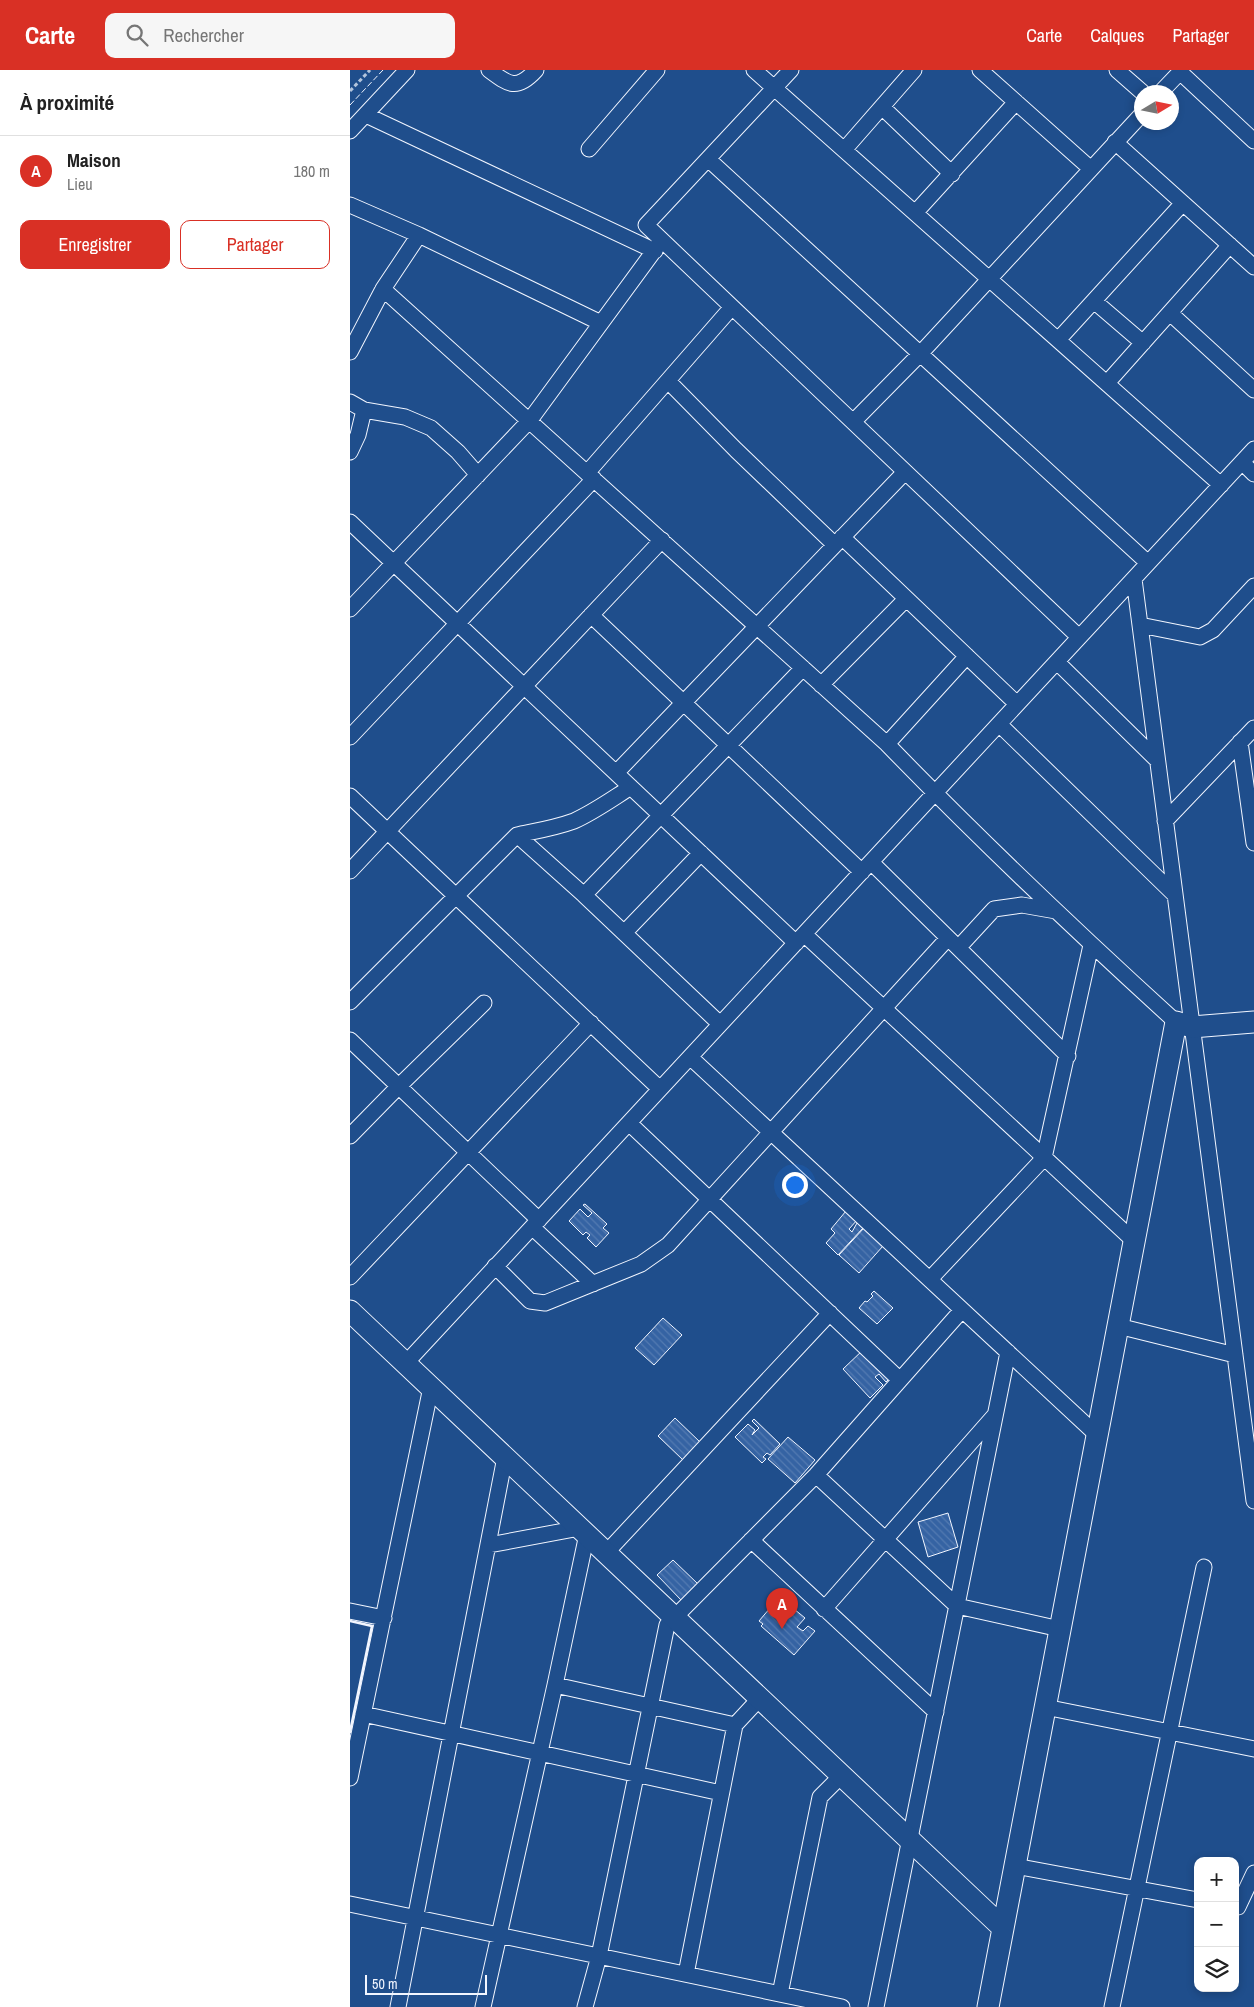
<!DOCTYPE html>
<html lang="fr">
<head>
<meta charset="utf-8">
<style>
	:root { --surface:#fff; --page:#f6f6f6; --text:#222; --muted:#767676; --line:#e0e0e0; --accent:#d93025 }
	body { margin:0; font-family:"Archivo Narrow",sans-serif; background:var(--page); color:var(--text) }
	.controls { position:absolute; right:15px; bottom:15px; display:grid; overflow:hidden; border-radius:10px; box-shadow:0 2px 8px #0003 }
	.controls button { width:45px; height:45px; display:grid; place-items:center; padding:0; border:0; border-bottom:1px solid var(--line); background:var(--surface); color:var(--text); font:25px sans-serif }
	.compass { position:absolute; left:784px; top:15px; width:45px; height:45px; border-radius:50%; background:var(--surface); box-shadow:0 2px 8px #0003; rotate:80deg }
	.scale { position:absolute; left:15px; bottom:12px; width:122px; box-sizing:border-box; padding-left:5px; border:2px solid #f2f6ff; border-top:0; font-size:14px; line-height:18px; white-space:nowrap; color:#f2f6ff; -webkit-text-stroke:4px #1f4e8c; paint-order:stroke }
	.you { position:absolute; left:444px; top:1114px; width:18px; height:18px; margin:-12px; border:4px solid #fff; border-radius:50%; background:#1a73e8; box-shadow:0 0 0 8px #1a73e833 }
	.badge { display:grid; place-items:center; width:32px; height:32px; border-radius:50%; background:var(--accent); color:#fff; font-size:16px; font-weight:700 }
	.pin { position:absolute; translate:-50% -41px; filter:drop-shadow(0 1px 2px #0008) }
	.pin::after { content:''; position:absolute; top:26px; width:18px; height:15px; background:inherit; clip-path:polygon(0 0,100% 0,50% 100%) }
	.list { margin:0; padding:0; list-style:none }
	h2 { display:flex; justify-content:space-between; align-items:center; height:65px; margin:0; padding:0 20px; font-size:21px }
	h2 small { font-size:16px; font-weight:400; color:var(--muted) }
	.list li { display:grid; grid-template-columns:32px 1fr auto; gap:15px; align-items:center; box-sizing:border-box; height:70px; padding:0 20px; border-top:1px solid var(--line) }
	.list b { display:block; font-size:19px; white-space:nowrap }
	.list p { margin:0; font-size:16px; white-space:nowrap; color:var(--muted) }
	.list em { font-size:16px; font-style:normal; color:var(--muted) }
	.actions { display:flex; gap:10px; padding:15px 20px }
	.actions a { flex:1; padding:11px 0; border:1px solid var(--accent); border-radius:10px; text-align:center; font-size:18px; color:var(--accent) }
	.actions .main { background:var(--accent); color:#fff }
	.icon { flex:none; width:28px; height:28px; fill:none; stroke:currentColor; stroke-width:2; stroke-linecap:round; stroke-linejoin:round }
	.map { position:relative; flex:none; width:904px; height:1937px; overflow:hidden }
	header { display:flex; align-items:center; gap:30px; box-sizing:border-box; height:70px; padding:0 25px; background:var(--accent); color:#fff }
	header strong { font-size:24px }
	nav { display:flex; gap:28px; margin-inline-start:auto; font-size:18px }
	.search { width:350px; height:45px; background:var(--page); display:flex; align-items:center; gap:12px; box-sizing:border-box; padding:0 18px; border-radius:10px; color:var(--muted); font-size:19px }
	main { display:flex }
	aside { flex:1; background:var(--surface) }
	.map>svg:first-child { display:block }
	.building { fill:url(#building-back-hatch); stroke:#f2f6ff }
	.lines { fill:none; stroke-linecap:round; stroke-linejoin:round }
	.street-casing { stroke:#f2f6ff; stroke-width:17 }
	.secondary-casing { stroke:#f2f6ff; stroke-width:23 }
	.path { stroke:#b3c4dc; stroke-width:3; stroke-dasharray:4 2.5; stroke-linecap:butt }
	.street { stroke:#1f4e8c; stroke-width:15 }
	.secondary { stroke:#1f4e8c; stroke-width:21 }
	.fence { stroke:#f2f6ff; stroke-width:1; stroke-dasharray:6 2.5; stroke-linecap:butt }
	.wall { stroke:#f2f6ff; stroke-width:2.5 }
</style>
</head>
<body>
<header>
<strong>Carte</strong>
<div class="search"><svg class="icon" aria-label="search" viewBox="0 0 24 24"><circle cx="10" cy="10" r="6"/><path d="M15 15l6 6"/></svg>Rechercher</div>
<nav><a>Carte</a><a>Calques</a><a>Partager</a></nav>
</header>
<main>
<aside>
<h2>À proximité<small></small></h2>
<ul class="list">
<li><span class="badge">A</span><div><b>Maison</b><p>Lieu</p></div><em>180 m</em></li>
</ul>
<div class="actions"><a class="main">Enregistrer</a><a>Partager</a></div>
</aside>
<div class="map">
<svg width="904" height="1937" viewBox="0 0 904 1937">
	<defs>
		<pattern id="building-back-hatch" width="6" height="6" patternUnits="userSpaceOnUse" patternTransform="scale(1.25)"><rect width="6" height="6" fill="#3563a3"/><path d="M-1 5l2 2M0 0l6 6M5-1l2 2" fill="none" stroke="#537ab1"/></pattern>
	</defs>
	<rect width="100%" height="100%" fill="#1f4e8c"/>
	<path class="building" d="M 235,1134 L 257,1154 L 253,1158 L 259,1163 L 246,1177 L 237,1168 L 240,1165 L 236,1162 L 233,1165 L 219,1151 L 230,1139 L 238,1147 L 242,1143 L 233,1135 Z
		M 496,1141 L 508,1149 L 499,1159 L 502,1162 L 507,1153 L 513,1158 L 488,1185 L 476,1173 L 485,1163 L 481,1159 Z
		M 514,1158 L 533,1176 L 509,1203 L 489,1185 Z
		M 524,1221 L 543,1238 L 527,1254 L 509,1238 L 515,1231 L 517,1232 L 523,1226 L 521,1224 Z
		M 313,1248 L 332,1265 L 304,1295 L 285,1278 Z
		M 514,1279 L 541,1307 L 536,1312 L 529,1304 L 525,1307 L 533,1315 L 520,1328 L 493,1299 Z
		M 325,1348 L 350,1372 L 333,1390 L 308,1366 Z
		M 404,1349 L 430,1374 L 420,1385 L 417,1383 L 413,1387 L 416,1389 L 412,1393 L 385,1367 L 398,1354 L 405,1360 L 402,1365 L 409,1358 L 402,1351 Z
		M 438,1367 L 465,1390 L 445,1413 L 418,1389 Z
		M 598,1443 L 608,1477 L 578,1487 L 568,1452 Z
		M 323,1490 L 348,1514 L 332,1531 L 307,1505 Z
		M 426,1531 L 435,1538 L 438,1534 L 455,1548 L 447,1557 L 453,1561 L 458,1556 L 465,1561 L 444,1585 L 411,1556 L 413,1554 L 409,1551 Z"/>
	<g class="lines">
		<defs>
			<path id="street" d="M 139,0 C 159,15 167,21 186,0
				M 404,0 L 871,415
				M 441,0 L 296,155 L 729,567
				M 630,0 L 741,99
				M 767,0 L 792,22
				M 830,2 L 904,71
				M 811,22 L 832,0
				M 532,37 L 602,104
				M 16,45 L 305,181
				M 0,61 L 57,0
				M 765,72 L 904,197
				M 239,79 L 307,0
				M 494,80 L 564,0
				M 358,89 L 798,493
				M 0,135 L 69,165 L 251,253
				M 565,143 L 666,32
				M 33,219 L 537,674 C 630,770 727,862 826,952
				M 744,231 L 793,273
				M 820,243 L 904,320
				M 708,270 L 833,133
				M 0,282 L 33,219 L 69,165
				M 318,311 L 386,380 L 485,475
				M 757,313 L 880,175
				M 0,332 L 14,340 L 55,347 L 81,358 L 108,382 L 128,405
				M 503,352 L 570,284 L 792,44
				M 0,382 L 8,365 L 14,340
				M 892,392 L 904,404
				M 237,403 L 382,237
				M 0,452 L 446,873
				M 492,467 L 667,634
				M 784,509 L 904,1431
				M 0,539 L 180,350 L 312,170
				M 241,545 L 512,802
				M 790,555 L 850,567 L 863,560 L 904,516
				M 707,592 L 807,690
				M 471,615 L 556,529
				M 649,654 L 825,825
				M 0,667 L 244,409
				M 890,672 L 904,773
				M 537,674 L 617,586
				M 266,703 L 555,402
				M 0,726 L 310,1019
				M 815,751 L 904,658
				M 167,765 L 234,825 L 370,954
				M 521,792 L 718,986
				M 0,801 L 312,470
				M 234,825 L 453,598
				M 274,863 L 351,783
				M 454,864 L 784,1171
				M 609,877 L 644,839 L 672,835 L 706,841
				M 0,932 L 167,765 C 186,761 205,758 224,751 C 244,742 262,729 281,717
				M 0,970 L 189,1150
				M 340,987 L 747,1365
				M 279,1053 L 550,1310
				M 0,1066 L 49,1016 L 134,933
				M 182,1157 L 243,1214
				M 145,1196 L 180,1231 L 195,1233 L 291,1194 L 318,1175 L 598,868
				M 0,1207 L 241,953
				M 580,1209 L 694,1088 L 741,875
				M 768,1256 L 885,1285
				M 56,1293 L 904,379
				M 466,1405 L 607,1536 L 710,1559
				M 401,1470 L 586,1642
				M 139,1475 L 230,1458
				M 256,1483 L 480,1243
				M 474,1539 L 644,1346
				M 0,1541 L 34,1548
				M 205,1615 L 385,1655
				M 695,1637 L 904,1679
				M 13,1644 L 371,1723
				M 0,1708 L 81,1317
				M 665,1796 L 848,1830
				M 0,1834 L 492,1937
				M 885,1837 L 888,1837 L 904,1803
				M 336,1904 L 385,1655 L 410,1628
				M 430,1924 L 470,1727 L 492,1705
				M 48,1937 L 155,1387
				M 133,1937 L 205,1615 L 237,1464
				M 235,1937 L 249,1886 L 317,1555 L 466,1405 L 612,1240
				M 526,1937 L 658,1282
				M 762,1937 L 854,1497"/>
			<path id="secondary" d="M 0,1241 L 653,1858
				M 638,1937 L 826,952 L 842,957 L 904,952"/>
		</defs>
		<use href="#street" class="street-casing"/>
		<use href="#secondary" class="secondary-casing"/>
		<path class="path" d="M 0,21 L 20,0"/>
		<use href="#street" class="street"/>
		<use href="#secondary" class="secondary"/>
		<path class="fence" d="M 0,35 L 33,0"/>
		<path class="wall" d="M 0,1551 L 22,1556 L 0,1662"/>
	</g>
</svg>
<div class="controls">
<button>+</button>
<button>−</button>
<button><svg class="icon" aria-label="layers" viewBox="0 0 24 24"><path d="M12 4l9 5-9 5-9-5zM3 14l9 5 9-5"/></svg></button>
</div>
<svg class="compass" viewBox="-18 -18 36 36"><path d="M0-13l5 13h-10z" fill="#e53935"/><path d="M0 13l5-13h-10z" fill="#767676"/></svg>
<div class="scale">50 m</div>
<div class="you"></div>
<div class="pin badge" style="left:432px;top:1559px">A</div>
</div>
</main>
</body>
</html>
